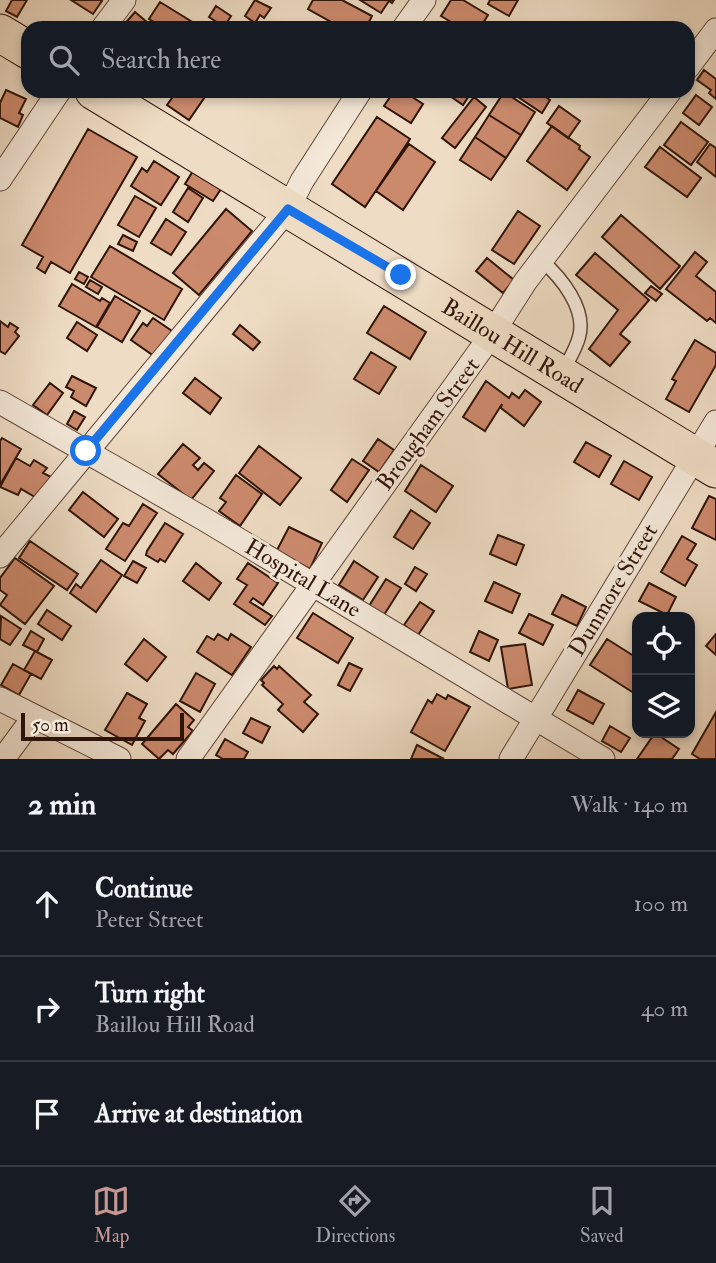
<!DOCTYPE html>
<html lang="en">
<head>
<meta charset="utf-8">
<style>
	:root { --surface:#171b24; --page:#20242c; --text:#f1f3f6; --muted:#9ea1a6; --line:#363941; --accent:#c59692 }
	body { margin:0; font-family:"IM FELL Double Pica",serif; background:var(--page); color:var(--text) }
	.controls { position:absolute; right:21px; bottom:21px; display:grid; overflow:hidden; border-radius:14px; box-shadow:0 4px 10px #0003 }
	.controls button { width:63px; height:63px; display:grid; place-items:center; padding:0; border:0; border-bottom:2px solid var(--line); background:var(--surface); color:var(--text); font:35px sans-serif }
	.scale { position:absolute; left:21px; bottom:18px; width:163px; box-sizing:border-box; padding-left:7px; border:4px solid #2f1409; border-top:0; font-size:19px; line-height:24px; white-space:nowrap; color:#2f1409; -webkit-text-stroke:5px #f4e8d9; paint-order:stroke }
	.stop { position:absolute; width:21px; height:21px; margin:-16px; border:5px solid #1a73e8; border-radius:50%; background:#fff }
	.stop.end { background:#1a73e8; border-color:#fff; box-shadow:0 2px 7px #0008 }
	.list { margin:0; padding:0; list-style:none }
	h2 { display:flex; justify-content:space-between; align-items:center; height:91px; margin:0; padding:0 28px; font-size:30px }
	h2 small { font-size:23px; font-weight:400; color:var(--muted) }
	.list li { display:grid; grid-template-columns:46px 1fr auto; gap:21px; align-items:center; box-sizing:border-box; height:105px; padding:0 28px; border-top:2px solid var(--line) }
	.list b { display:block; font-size:26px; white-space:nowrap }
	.list p { margin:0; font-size:23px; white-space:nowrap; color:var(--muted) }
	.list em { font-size:23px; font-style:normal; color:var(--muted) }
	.icon { flex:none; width:38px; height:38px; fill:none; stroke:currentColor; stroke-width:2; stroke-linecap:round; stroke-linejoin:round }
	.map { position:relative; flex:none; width:716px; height:759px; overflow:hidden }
	.search { position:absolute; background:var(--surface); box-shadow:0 4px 10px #0003; left:21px; right:21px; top:21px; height:77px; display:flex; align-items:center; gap:18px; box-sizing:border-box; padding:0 24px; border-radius:21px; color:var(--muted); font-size:26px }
	.sheet { height:406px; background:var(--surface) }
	nav { display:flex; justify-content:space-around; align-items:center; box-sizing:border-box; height:98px; border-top:2px solid var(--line); background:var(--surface); font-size:19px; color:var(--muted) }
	nav a { display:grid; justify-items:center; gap:4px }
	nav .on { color:var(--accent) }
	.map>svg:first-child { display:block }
	.building { fill:#cc8a6d; stroke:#2f1409; stroke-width:2 }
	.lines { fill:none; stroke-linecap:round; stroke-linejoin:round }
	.lane-casing { stroke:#5f4638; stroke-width:15 }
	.street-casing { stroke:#5f4638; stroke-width:25 }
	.primary-casing { stroke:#2f1409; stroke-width:39 }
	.lane { stroke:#f4e8d9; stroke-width:12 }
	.street { stroke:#f4e8d9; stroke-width:23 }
	.primary { stroke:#eedcc4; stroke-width:37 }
	.route { stroke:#1a73e8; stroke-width:9 }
	.labels { text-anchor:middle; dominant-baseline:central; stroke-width:6; stroke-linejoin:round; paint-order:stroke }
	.street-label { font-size:23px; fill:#2f1409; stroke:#f4e8d9 }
</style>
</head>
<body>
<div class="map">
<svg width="716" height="759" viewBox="0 0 716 759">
	<rect width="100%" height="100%" fill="#eedcc4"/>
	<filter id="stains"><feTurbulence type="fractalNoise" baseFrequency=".00286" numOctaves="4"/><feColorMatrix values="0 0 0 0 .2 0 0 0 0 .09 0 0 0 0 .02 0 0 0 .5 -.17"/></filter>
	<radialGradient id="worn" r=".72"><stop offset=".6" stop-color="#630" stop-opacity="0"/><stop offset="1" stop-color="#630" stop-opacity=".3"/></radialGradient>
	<path class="building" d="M 12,0 L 27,0 L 17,17 L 6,11 Z
		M 71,0 L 100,0 L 102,1 L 93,14 Z
		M 255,0 L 271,8 L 264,18 L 260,15 L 255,23 L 245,16 Z
		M 313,0 L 342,0 L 372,16 L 366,28 L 342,28 L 308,9 Z
		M 360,0 L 394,0 L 392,3 L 389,1 L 381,13 Z
		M 451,0 L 463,0 L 488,15 L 480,28 L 461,28 L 441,16 Z
		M 490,0 L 518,0 L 509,16 L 488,4 Z
		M 160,2 L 202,28 L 164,28 L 149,19 Z
		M 216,6 L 231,16 L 224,27 L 209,17 Z
		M 135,12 L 154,28 L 123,26 Z
		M 704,70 L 716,79 L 716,99 L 709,93 L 711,90 L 697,80 Z
		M 6,90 L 26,99 L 19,113 L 23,115 L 18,127 L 0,118 L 0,103 Z
		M 177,91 L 209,91 L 189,120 L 167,105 Z
		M 394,91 L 403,91 L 423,104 L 411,123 L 384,106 Z
		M 443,91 L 472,91 L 463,105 Z
		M 522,91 L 537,91 L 550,100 L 542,113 L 518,97 Z
		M 504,92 L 535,112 L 521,135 L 489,115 Z
		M 696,95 L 712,107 L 699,125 L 683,113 Z
		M 474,97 L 486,107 L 455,148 L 442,138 Z
		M 559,106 L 580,121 L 568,138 L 547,123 Z
		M 489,115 L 521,135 L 506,158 L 475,137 Z
		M 377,117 L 410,139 L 365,207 L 332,184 Z
		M 681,122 L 708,142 L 691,165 L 664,145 Z
		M 552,126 L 580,146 L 579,149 L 590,157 L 567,190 L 527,161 Z
		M 88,129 L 137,157 L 70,273 L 51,262 L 45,273 L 37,268 L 43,257 L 22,245 Z
		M 475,137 L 506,158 L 491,180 L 460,160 Z
		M 409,144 L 435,162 L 403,210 L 376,191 Z
		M 710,144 L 716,148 L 716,177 L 697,162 Z
		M 660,147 L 701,178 L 687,197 L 645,167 Z
		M 154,161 L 179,177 L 161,205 L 131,186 L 142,168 L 147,172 Z
		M 193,171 L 221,189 L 213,201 L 185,184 Z
		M 188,188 L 203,198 L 188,222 L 173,212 Z
		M 135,196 L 156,208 L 139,237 L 118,225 Z
		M 226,209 L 252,231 L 199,295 L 173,273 Z
		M 518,211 L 540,226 L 514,264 L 492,250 Z
		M 621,215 L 680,266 L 660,289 L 602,237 Z
		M 166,219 L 186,232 L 171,255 L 151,243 Z
		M 123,235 L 137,242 L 133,251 L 118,244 Z
		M 110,246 L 182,289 L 164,320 L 91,277 Z
		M 695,252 L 707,262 L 696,276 L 716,292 L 716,323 L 710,318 L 707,321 L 666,289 Z
		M 595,253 L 649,300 L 620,334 L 630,342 L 610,366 L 589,349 L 618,310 L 576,275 Z
		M 487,258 L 514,280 L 503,293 L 476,271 Z
		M 79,272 L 88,277 L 84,284 L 75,279 Z
		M 90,280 L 102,287 L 98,294 L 86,287 Z
		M 72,284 L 100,301 L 102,298 L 110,303 L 96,327 L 59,306 Z
		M 651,286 L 662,294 L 656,301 L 645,293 Z
		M 115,296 L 140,311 L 122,342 L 97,327 Z
		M 384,306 L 426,332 L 410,359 L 367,333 Z
		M 153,318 L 172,331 L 154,356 L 131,340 L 143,323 L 147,326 Z
		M 0,321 L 8,327 L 10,323 L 18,328 L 15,332 L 19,336 L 5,354 L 0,351 Z
		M 77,322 L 97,335 L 87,351 L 67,338 Z
		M 240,325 L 260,342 L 253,350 L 233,334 Z
		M 695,340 L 716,353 L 716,365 L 689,412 L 666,399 L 676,381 L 672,379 Z
		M 371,352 L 396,367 L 379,394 L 354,379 Z
		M 72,376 L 96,388 L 86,406 L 71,397 L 74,391 L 66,387 Z
		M 195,378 L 221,398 L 210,414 L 183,393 Z
		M 486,381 L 509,398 L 512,393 L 519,398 L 525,390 L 541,402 L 524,426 L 501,408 L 502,404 L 485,431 L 463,417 Z
		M 50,383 L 63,393 L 47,415 L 33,405 Z
		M 74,411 L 85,417 L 77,430 L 67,424 Z
		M 2,438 L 21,449 L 0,485 L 0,441 Z
		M 378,439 L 394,450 L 379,472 L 363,461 Z
		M 586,442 L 611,456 L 599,477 L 574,462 Z
		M 183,444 L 200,458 L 193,465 L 198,470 L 204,463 L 214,471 L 191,500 L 158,474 Z
		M 259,446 L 301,478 L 280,505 L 239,473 Z
		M 16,458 L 30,466 L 34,460 L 47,468 L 43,473 L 53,478 L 40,500 L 21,489 L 18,495 L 0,487 Z
		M 352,459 L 369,470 L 347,502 L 331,490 Z
		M 624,461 L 652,477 L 639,500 L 611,484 Z
		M 421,465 L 453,486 L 436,512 L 405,491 Z
		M 236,475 L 262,494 L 240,526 L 219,511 L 226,502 L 220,498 Z
		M 83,492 L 118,519 L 104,537 L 69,510 Z
		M 709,496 L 716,499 L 716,540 L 692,528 Z
		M 143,504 L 157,513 L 125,561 L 106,549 L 123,523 L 129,526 Z
		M 411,510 L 430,523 L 413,549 L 394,537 Z
		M 165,523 L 183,534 L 165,562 L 160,559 L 158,562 L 146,555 L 147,551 Z
		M 289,527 L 322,543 L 310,569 L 276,552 Z
		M 498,535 L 524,545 L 516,565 L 490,554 Z
		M 682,536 L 696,544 L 687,559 L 697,565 L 685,586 L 661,572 Z
		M 30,541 L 78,574 L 67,590 L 19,558 Z
		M 15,558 L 54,586 L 25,624 L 0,605 L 7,595 L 0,590 L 0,578 Z
		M 101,560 L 122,575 L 96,612 L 70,593 L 76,584 L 81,588 Z
		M 133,561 L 146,568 L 137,583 L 124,576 Z
		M 354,561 L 378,577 L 363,600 L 339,585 Z
		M 196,563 L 221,583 L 209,600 L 183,581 Z
		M 248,563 L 278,583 L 263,605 L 253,598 L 250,602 L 272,616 L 265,625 L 234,604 L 247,585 L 237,579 Z
		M 415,567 L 427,574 L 416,591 L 405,584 Z
		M 386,579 L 401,588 L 384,615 L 369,606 Z
		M 494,582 L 520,594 L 512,613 L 485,601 Z
		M 649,583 L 676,597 L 667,615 L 639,601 Z
		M 562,595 L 586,607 L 577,626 L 552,614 Z
		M 420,602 L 434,611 L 418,635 L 404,625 Z
		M 47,610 L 71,626 L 62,640 L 38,624 Z
		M 313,613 L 353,638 L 338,663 L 297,638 Z
		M 529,614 L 553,625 L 543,645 L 519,633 Z
		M 1,616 L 21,629 L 10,645 L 0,639 Z
		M 31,631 L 44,639 L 37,652 L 23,645 Z
		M 479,631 L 498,640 L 489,661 L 470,652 Z
		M 218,634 L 228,640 L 231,634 L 251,647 L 232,675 L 197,652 L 207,636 L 214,640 Z
		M 716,634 L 716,655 L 706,646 Z
		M 144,639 L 166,657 L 147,681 L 125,664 Z
		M 607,639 L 637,658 L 637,695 L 590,665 Z
		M 525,644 L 532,685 L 508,689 L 501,647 Z
		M 35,651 L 52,660 L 41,679 L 24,670 Z
		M 349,663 L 362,669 L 350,691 L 338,685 Z
		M 13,664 L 31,674 L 19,695 L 1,685 Z
		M 274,666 L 277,669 L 279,666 L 311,695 L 304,702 L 318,714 L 303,732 L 278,710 L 283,704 L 262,685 L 264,683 L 261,680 Z
		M 196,673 L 215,684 L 200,712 L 180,701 Z
		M 578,690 L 604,704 L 593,724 L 567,710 Z
		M 127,693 L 147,704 L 139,718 L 145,721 L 132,745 L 105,730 Z
		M 437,694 L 446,699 L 448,695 L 470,707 L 445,751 L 411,732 L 428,700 L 432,703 Z
		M 176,704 L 194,720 L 188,727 L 193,731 L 173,754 L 168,750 L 159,759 L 142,744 Z
		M 716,712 L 716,759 L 700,759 L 692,754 Z
		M 251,718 L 270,727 L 262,743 L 243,733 Z
		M 610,726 L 630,738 L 621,752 L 602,741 Z
		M 655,733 L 679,749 L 672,759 L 637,759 Z
		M 225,739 L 248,752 L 244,759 L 223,759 L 216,755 Z
		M 417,745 L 444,759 L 411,759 Z"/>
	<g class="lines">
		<defs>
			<path id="lane" d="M 541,260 C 561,277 587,309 579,337 C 576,349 568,361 563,372"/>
			<path id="street" d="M 103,28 L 124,0
				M 404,28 L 424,0
				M 688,67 L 716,30
				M 0,179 L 59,91
				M 0,402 L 204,519 L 603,759
				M 0,556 L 288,209 L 302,181 L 360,91
				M 0,699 L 119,759
				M 3,759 L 34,717
				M 188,759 L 492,334 L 525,282 L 670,91
				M 511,759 L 716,422"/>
			<g id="primary">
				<path d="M 0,33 L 28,50"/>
				<path id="s1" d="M 94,91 L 716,469"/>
			</g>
		</defs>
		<use href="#lane" class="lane-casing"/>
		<use href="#street" class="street-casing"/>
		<use href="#primary" class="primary-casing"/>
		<use href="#lane" class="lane"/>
		<use href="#street" class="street"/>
		<use href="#primary" class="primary"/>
	</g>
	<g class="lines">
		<path class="route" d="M 86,451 L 288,209 L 401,275"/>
	</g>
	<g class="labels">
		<g class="street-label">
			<text stroke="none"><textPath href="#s1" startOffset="490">Baillou Hill Road</textPath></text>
			<text transform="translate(428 424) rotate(-54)">Brougham Street</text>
			<text transform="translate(303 578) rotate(31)">Hospital Lane</text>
			<text transform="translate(613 590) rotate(-59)">Dunmore Street</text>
		</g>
	</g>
	<rect width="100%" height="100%" filter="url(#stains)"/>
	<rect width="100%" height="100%" fill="url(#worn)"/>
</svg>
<div class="controls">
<button><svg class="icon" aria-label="locate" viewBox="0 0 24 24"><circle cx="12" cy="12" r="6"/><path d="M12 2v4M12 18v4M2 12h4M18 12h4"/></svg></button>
<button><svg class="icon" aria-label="layers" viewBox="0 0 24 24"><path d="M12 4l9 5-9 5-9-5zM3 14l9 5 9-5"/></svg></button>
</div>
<div class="scale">50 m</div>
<div class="stop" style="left:86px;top:451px"></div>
<div class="stop end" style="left:401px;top:275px"></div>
<div class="search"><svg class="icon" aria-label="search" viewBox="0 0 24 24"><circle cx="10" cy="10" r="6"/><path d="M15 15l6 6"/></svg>Search here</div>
</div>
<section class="sheet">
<h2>2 min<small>Walk · 140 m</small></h2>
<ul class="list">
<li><svg class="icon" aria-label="ahead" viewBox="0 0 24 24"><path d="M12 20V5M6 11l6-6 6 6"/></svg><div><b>Continue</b><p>Peter Street</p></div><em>100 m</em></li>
<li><svg class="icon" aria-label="right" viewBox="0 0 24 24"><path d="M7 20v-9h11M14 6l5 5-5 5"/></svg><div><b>Turn right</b><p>Baillou Hill Road</p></div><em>40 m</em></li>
<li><svg class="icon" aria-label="arrive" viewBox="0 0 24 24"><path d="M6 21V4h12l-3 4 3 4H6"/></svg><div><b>Arrive at destination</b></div></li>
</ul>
</section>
<nav>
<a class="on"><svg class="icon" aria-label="map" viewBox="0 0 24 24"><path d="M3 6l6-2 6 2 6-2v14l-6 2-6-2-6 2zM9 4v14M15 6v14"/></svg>Map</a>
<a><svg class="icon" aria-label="directions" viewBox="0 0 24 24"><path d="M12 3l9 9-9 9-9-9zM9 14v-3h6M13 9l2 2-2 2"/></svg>Directions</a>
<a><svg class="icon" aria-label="saved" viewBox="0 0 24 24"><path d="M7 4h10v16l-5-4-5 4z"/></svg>Saved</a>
</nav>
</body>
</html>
